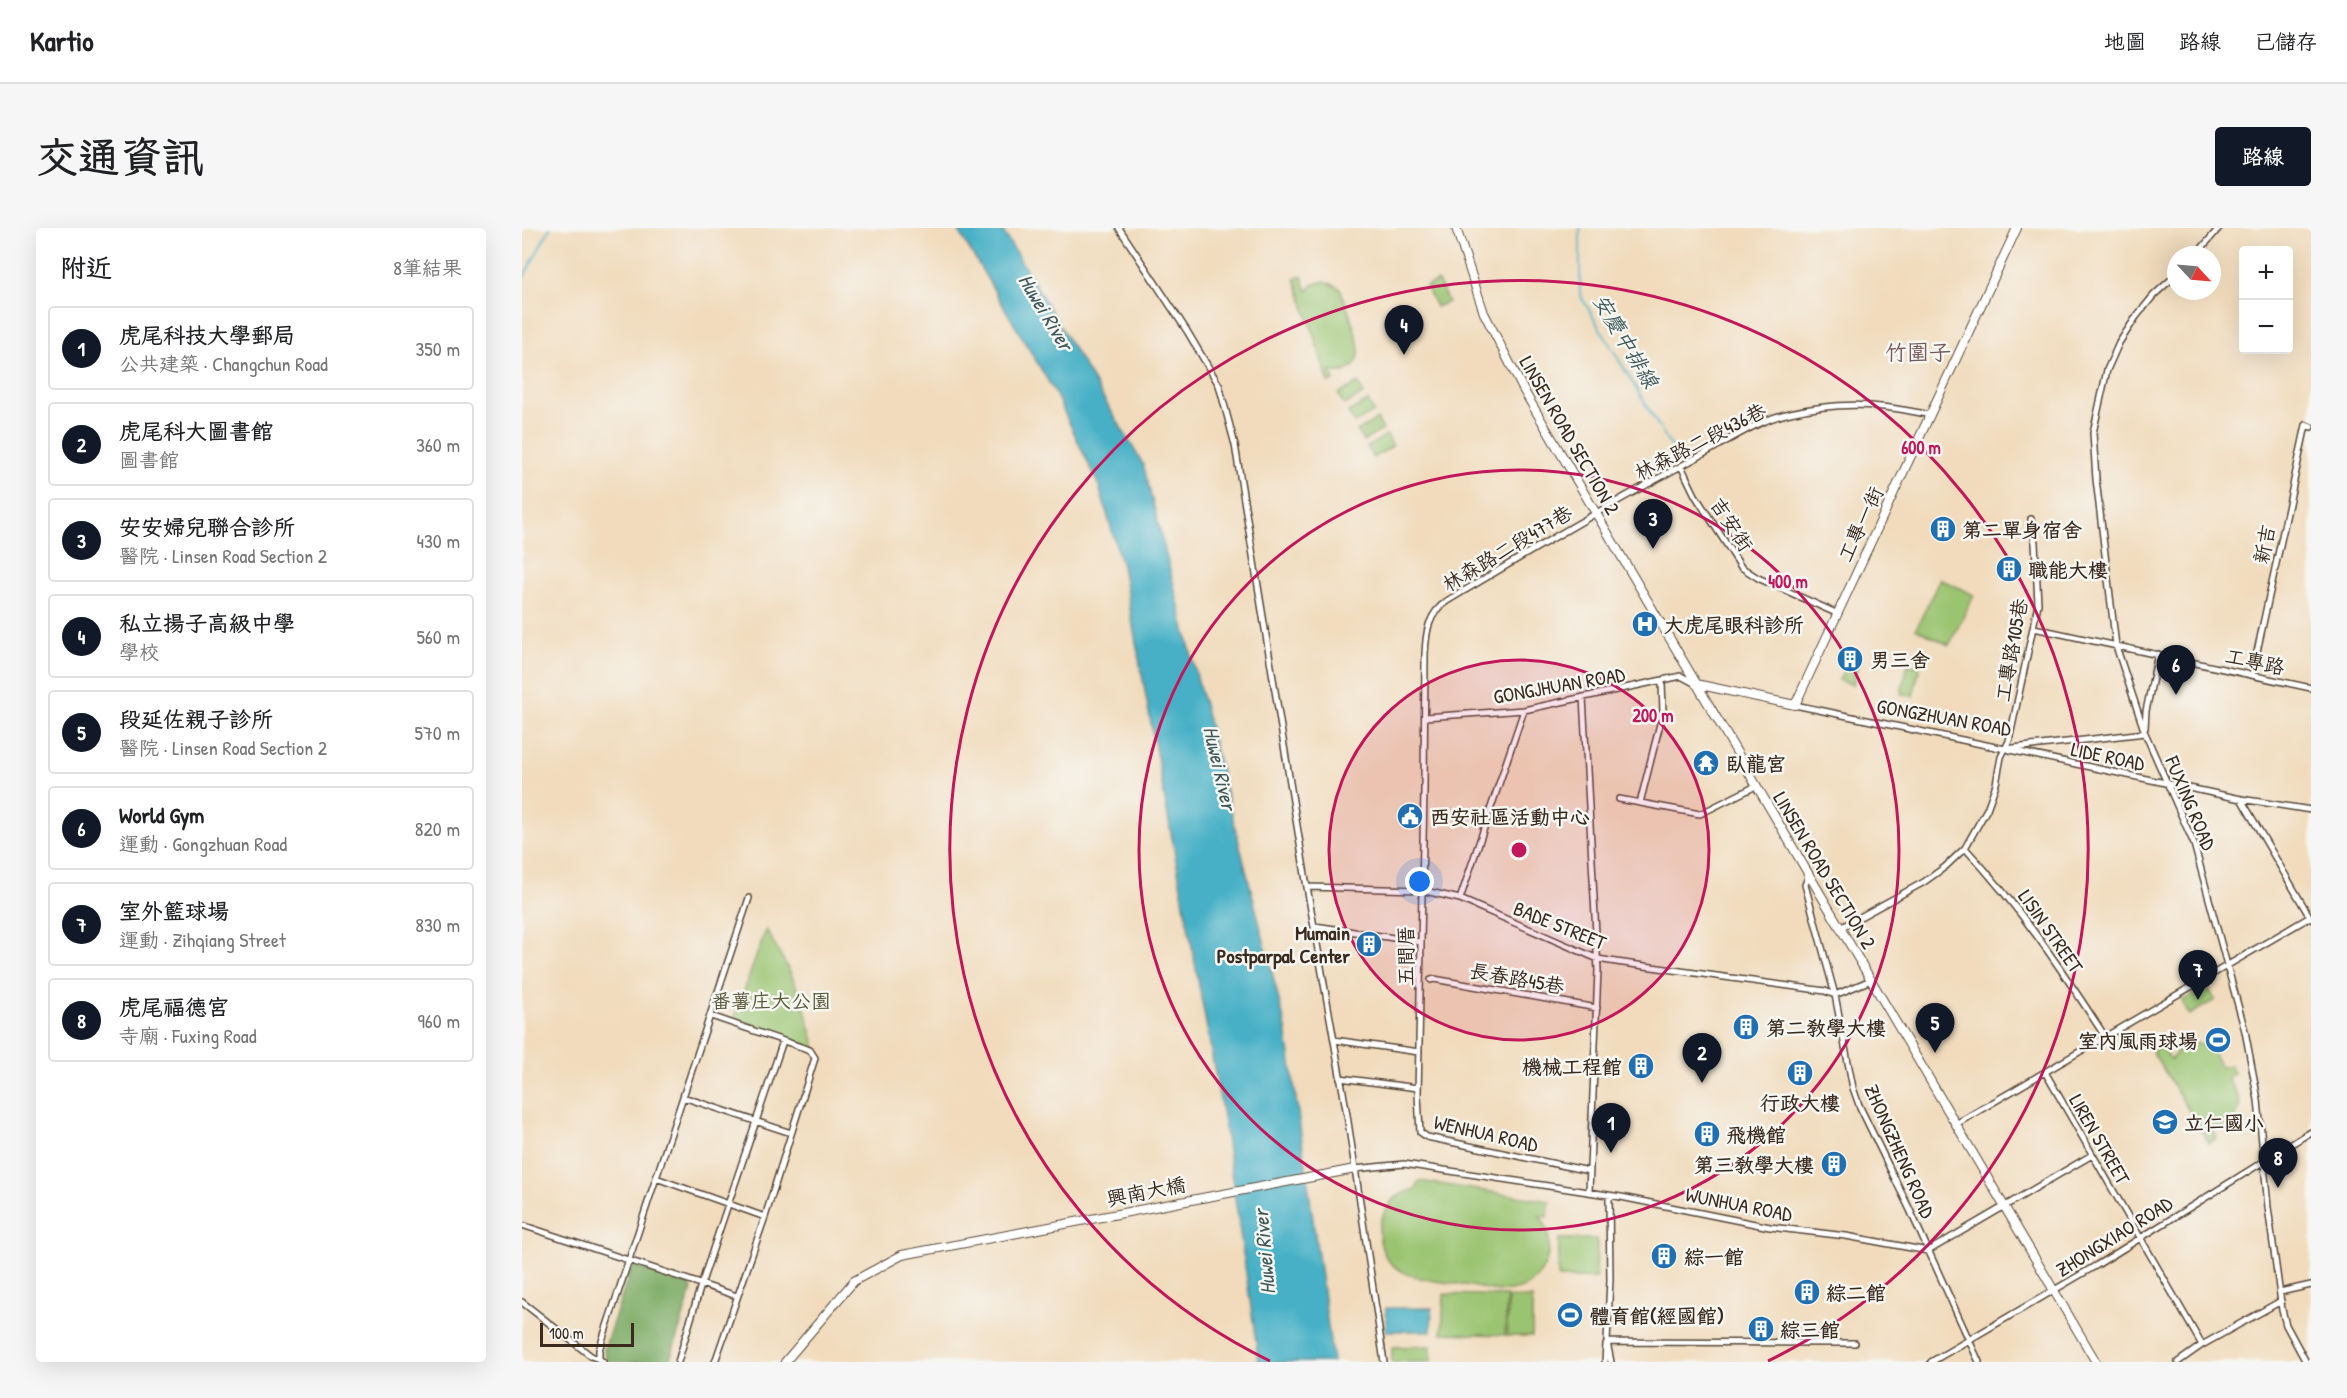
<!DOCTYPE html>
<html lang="zh-TW">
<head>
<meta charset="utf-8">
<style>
	:root { --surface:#fff; --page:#f6f6f6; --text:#202124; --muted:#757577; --line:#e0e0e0; --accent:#111827 }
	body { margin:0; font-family:"Patrick Hand","LXGW WenKai TC",sans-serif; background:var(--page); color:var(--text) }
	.controls { position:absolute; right:18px; top:18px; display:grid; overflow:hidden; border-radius:6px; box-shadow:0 6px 24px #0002 }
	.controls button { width:54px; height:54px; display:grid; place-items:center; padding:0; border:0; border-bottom:2px solid var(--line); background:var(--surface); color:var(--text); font:30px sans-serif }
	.compass { position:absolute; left:1645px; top:18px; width:54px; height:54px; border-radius:50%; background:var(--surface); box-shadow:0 6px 24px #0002; rotate:116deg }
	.scale { position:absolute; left:18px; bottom:15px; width:94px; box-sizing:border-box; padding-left:6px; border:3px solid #3b2a1e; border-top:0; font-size:16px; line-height:21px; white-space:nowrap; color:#3b2a1e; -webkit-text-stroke:4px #f6f6f2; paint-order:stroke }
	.you { position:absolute; left:898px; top:654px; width:21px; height:21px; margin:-15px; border:4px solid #fff; border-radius:50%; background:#1a73e8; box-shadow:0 0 0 9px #1a73e833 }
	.badge { display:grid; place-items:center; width:39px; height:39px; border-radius:50%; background:var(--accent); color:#fff; font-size:20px; font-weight:700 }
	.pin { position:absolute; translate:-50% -50px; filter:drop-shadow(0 2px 3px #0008) }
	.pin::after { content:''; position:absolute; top:32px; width:21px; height:18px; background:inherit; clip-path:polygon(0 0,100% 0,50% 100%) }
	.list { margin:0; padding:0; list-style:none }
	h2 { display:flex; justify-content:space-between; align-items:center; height:78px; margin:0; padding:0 24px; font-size:26px }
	h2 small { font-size:20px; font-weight:400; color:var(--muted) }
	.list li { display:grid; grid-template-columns:39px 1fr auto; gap:18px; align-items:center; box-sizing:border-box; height:84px; margin:0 12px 12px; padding:0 12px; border:2px solid var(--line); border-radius:6px }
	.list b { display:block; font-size:22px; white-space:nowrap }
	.list p { margin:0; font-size:20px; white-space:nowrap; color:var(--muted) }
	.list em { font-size:20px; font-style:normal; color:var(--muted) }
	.map { position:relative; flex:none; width:1789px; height:1134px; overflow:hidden; border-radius:6px }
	header { display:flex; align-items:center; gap:36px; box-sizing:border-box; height:84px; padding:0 30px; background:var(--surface); border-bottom:2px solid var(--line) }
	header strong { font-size:28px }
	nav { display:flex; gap:33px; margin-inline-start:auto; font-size:21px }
	.intro { display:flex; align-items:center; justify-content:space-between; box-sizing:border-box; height:144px; padding:0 36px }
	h1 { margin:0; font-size:42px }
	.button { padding:15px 27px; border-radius:6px; background:var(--accent); color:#fff; font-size:21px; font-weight:700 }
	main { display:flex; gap:36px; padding:0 36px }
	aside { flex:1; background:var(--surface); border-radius:6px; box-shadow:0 6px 24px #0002 }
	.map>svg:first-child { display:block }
	.green { fill:#9bc471; stroke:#6b7748; stroke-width:1.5 }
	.forest { fill:#7caa63; stroke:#5c6a40; stroke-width:1.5 }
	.water { fill:#47b0c6; stroke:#416d72; stroke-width:1.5 }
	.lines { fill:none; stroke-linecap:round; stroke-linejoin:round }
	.stream { stroke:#47b0c6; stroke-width:2 }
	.street-casing { stroke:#564536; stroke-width:8 }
	.secondary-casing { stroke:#564536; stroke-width:10 }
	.street { stroke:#fff; stroke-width:5 }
	.secondary { stroke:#fff; stroke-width:8 }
	.ring { fill:none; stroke:#c2185b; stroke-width:3 }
	.labels { text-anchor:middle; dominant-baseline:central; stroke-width:5; stroke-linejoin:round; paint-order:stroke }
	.street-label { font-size:20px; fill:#3b2a1e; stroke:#f6f6f2 }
	.poi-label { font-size:20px; font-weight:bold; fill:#3b2a1e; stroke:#f6f6f2; text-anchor:start }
	.park-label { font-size:20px; fill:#585837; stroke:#f6f6f2 }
	.water-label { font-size:21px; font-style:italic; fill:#3f5959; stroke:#f6f6f2 }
	.quarter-label { font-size:22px; fill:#775858; stroke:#f6f6f2 }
	.centre { fill:#c2185b; stroke:#f6f6f2; stroke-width:3 }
	.ring-label { font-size:18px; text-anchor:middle; font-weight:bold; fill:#c2185b; stroke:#f6f6f2; stroke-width:5; stroke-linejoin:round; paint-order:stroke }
</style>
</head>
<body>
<header>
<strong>Kartio</strong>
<nav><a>地圖</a><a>路線</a><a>已儲存</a></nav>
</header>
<div class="intro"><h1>交通資訊</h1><a class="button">路線</a></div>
<main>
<aside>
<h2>附近<small>8筆結果</small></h2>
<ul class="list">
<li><span class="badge">1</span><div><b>虎尾科技大學郵局</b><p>公共建築 · Changchun Road</p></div><em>350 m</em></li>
<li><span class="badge">2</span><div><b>虎尾科大圖書館</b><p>圖書館</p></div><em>360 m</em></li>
<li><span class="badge">3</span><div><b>安安婦兒聯合診所</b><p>醫院 · Linsen Road Section 2</p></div><em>430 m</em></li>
<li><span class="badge">4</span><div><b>私立揚子高級中學</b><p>學校</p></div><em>560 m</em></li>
<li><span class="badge">5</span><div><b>段延佐親子診所</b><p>醫院 · Linsen Road Section 2</p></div><em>570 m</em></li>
<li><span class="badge">6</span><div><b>World Gym</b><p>運動 · Gongzhuan Road</p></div><em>820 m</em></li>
<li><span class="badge">7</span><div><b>室外籃球場</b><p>運動 · Zihqiang Street</p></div><em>830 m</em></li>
<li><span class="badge">8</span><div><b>虎尾福德宮</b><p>寺廟 · Fuxing Road</p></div><em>960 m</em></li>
</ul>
</aside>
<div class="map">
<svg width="1789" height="1134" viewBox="0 0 1789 1134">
	<rect width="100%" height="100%" fill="#f6f6f2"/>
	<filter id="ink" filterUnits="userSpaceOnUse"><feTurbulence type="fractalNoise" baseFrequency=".0167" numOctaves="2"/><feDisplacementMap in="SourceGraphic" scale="12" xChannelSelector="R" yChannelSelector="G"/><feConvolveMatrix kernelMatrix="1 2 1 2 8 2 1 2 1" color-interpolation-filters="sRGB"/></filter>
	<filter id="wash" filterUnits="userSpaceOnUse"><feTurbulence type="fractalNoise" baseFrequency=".008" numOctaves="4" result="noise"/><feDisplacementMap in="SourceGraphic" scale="24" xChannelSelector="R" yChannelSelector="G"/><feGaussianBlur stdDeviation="1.35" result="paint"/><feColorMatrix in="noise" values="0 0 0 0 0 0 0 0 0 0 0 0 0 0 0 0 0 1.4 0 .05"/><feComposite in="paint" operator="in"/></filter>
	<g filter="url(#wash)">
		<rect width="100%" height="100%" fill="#f1dbbc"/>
		<path class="green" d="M 780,48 L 785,63 L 792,56 L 803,53 L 818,60 C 824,78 835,102 837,121 C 839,137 824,148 809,143 L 812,153 L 807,155 L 773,50 Z
			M 916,53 L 926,74 L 914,79 L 904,58 Z
			M 836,155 L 842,166 L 822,177 L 816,166 Z
			M 846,173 L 852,184 L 832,195 L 826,184 Z
			M 855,191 L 861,202 L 841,213 L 835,203 Z
			M 865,207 L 871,218 L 851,230 L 845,219 Z
			M 1418,351 L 1452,367 L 1427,417 L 1394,401 Z
			M 1326,434 L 1336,436 L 1331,457 L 1317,452 Z
			M 1386,436 L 1398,439 L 1391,468 L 1379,466 Z
			M 244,701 L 269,746 L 282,778 L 294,821 L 212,791 Z
			M 1685,758 L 1693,772 L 1667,787 L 1660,773 Z
			M 1674,814 L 1689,821 L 1699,839 L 1708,837 L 1712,845 L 1705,849 C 1709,856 1715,864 1717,872 C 1721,889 1703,900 1689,899 L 1695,910 L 1687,915 L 1630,823 L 1640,817 L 1649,832 L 1659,818 Z
			M 897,953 L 1028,973 L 1025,989 L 1018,988 C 1037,1015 1025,1058 989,1063 C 975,1065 958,1059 943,1057 C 914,1052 871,1054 860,1020 C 857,1012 856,1002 859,993 C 865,975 875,964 894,961 Z
			M 1037,1011 L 1075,1011 L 1074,1050 L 1036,1050 Z
			M 922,1066 L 985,1068 L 983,1107 L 920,1105 Z
			M 986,1070 L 1010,1070 L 1010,1108 L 985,1108 Z
			M 909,1118 L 909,1134 L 870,1134 L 870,1119 Z"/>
		<path class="forest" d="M 113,1038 L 167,1057 L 170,1061 L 147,1134 L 89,1134 L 84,1130 L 82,1121 L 109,1041 Z"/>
		<path class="water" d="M 435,0 L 479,0 L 621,236 L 764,800 L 811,1134 L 737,1134 L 701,888 L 600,338 L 577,258 L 532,163 Z
			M 864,1080 L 910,1080 L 909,1103 L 864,1103 Z"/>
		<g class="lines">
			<path class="stream" d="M 1058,0 L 1058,67 L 1157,232
				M 0,52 L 28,0"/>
		</g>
	</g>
	<g filter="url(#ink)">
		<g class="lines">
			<defs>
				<path id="street" d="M 597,0 L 665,103 L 697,157 L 713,217 L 785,659 L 825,887 L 862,1134
					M 1674,27 L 1697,0
					M 1654,47 L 1632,67 L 1614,89 L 1597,115 L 1585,142 L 1571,205 L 1574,251 L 1594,418 L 1623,505 L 1672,616 L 1723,803 L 1736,872 L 1746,979 L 1760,1082 L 1764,1097 L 1784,1134
					M 1159,238 L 1173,267 L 1219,339 L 1236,350 L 1314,385
					M 1512,400 L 1789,460
					M 1730,447 L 1784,197 L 1789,199
					M 1061,469 L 1076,742 L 1067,964
					M 1273,477 L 1483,521 L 1623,505
					M 903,489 L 1002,482 L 1159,448 L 1174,456
					M 1623,500 L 1624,483 L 1636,426
					M 1488,522 L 1719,571 L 1789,582
					M 1097,571 L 1178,586 L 1234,558
					M 1719,571 L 1789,691
					M 1118,575 L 1141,484 L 1140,453
					M 1443,620 C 1498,679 1540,742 1584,810
					M 1287,646 L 1283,657 L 1313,767 L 1331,860 L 1337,877 L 1388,982 L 1457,1134
					M 785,659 L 899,662 L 938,671 L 1076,731 L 1094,734 L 1303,763 L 1313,767 L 1349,752
					M 938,671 L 1002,482
					M 793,698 L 898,714
					M 1318,700 L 1402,654 L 1423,639 L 1443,620 L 1465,581 L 1474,556 L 1479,529 L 1487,513 L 1516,376 L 1513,315 L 1509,291
					M 909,752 L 912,751 L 1075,780
					M 189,788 L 288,822 L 293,830 L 243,989 L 193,1134
					M 812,812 L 897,824
					M 1523,844 L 1680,1117
					M 818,850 L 896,860
					M 161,869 L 269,905
					M 1434,896 L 1788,689
					M 833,941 L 882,936 L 1099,969 L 1248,999 L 1324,1008 L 1406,1023 L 1570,927
					M 1067,943 L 905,909 L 898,904 L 896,867 L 902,563 L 903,426 C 904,404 906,386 925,373 C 1007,324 1089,275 1174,230 C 1203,215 1235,192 1268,185 C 1320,173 1357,176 1408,187
					M 134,950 L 243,989
					M 1087,968 L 1088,1052 L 1085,1114 L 1089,1134
					M 0,997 L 215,1068
					M 1758,1064 L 1789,1057
					M 0,1074 L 69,1128 L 77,1131
					M 1085,1114 L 1333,1115
					M 81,1134 L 77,1131 L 77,1122 L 227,670
					M 156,1134 L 179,1057 L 261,813
					M 1083,1134 L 1084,1116
					M 1409,1134 L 1575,1037 L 1789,904
					M 1656,1134 L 1680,1117 L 1759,1073"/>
				<path id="secondary" d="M 934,0 L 962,85 L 1002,163 L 1574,1134
					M 1174,456 L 1273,477 L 1495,0
					M 263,1134 L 332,1053 L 380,1027 L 833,941"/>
			</defs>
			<use href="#street" class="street-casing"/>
			<use href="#secondary" class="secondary-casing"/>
			<use href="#street" class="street"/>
			<use href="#secondary" class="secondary"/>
		</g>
	</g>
	<circle cx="997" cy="622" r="190" fill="#c2185b" fill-opacity=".12"/>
	<g class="ring">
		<circle cx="997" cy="622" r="190"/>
		<circle cx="997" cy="622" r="380"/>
		<path d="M748 1133A569 569 0 1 1 1246 1133"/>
	</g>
	<defs>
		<symbol id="building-disc" viewBox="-11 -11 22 22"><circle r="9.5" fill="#1f6fb2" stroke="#f6f6f2"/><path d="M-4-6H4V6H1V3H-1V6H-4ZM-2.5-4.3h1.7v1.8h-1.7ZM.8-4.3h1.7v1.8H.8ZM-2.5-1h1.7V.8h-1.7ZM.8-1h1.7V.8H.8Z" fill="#fff"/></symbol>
		<symbol id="hospital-disc" viewBox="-11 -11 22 22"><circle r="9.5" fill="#1f6fb2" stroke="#f6f6f2"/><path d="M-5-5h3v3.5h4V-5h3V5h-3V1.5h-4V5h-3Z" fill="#fff"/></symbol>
		<symbol id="temple-disc" viewBox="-11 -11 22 22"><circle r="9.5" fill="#1f6fb2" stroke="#f6f6f2"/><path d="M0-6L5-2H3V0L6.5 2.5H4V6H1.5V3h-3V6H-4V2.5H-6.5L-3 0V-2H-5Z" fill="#fff"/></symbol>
		<symbol id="civic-disc" viewBox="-11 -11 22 22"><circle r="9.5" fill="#1f6fb2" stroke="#f6f6f2"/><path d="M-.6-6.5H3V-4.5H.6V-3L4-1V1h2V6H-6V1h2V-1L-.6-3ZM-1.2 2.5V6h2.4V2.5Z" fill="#fff"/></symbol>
		<symbol id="stadium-disc" viewBox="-11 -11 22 22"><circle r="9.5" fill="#1f6fb2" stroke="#f6f6f2"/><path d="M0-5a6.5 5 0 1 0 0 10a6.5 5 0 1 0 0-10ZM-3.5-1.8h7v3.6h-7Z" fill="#fff"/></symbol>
		<symbol id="school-disc" viewBox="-11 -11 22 22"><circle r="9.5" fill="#1f6fb2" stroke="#f6f6f2"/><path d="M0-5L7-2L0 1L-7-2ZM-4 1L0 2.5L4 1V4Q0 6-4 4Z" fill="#fff"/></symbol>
	</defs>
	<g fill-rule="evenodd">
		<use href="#building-disc" x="1406" y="286" width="30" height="30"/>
		<use href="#building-disc" x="1472" y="326" width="30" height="30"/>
		<use href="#hospital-disc" x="1108" y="381" width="30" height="30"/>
		<use href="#building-disc" x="1313" y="416" width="30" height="30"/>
		<use href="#temple-disc" x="1169" y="520" width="30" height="30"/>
		<use href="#civic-disc" x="873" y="573" width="30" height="30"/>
		<use href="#building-disc" x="832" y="701" width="30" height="30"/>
		<use href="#building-disc" x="1209" y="784" width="30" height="30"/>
		<use href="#stadium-disc" x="1681" y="797" width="30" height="30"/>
		<use href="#building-disc" x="1104" y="823" width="30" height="30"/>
		<use href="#building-disc" x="1263" y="830" width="30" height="30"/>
		<use href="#school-disc" x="1628" y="879" width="30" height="30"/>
		<use href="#building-disc" x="1170" y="891" width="30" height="30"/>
		<use href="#building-disc" x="1297" y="921" width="30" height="30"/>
		<use href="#building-disc" x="1127" y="1013" width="30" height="30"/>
		<use href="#building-disc" x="1270" y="1049" width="30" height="30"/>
		<use href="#stadium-disc" x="1033" y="1072" width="30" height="30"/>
		<use href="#building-disc" x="1224" y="1086" width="30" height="30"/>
	</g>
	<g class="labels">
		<g class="street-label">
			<text transform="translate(1048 207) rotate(60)">LINSEN ROAD SECTION 2</text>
			<text transform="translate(1178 213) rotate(-27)">林森路二段436巷</text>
			<text transform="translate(1210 296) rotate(57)">吉安街</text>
			<text transform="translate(1338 296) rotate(-65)">工專一街</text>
			<text transform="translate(1742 316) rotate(-78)">新吉</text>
			<text transform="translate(985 320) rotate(-31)">林森路二段477巷</text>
			<text transform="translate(1489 422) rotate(-80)">工專路105巷</text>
			<text transform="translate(1733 433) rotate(12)">工專路</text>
			<text transform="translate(1037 457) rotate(-10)">GONGJHUAN ROAD</text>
			<text transform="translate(1422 489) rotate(10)">GONGZHUAN ROAD</text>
			<text transform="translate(1586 528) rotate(12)">LIDE ROAD</text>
			<text transform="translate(1669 575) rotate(67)">FUXING ROAD</text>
			<text transform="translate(1303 642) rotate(59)">LINSEN ROAD SECTION 2</text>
			<text transform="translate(1038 697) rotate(22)">BADE STREET</text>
			<text transform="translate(1529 703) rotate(55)">LISIN STREET</text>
			<text transform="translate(883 728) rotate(-90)">五間厝</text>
			<text transform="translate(995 750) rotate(10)">長春路45巷</text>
			<text transform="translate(964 905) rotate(13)">WENHUA ROAD</text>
			<text transform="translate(1578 911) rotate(60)">LIREN STREET</text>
			<text transform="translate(1378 923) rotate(66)">ZHONGZHENG ROAD</text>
			<text transform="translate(624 963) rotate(-11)">興南大橋</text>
			<text transform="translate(1217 976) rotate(11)">WUNHUA ROAD</text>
			<text transform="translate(1592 1008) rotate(-32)">ZHONGXIAO ROAD</text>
		</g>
		<g class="poi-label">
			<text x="1440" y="301">第二單身宿舍</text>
			<text x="1506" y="341">職能大樓</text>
			<text x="1142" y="396">大虎尾眼科診所</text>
			<text x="1348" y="431">男三舍</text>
			<text x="1204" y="535">臥龍宮</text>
			<text x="908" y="588">西安社區活動中心</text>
			<text x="828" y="704" text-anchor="end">Mumain<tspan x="828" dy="23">Postparpal Center</tspan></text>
			<text x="1244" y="799">第二教學大樓</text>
			<text x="1676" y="812" text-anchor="end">室內風雨球場</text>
			<text x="1100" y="838" text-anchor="end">機械工程館</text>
			<text x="1278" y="874" text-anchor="middle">行政大樓</text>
			<text x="1662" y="894">立仁國小</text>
			<text x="1204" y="906">飛機館</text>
			<text x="1292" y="936" text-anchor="end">第三教學大樓</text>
			<text x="1162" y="1028">綜一館</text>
			<text x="1304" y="1064">綜二館</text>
			<text x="1068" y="1087">體育館(經國館)</text>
			<text x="1258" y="1101">綜三館</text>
		</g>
		<g class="park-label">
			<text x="249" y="772">番薯庄大公園</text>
		</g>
		<g class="water-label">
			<text transform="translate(524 84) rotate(59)">Huwei River</text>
			<text transform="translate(1104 113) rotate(59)">安慶中排線</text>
			<text transform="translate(698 540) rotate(77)">Huwei River</text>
			<text transform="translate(742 1024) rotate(-95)">Huwei River</text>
		</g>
		<g class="quarter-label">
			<text x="1396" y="124">竹圍子</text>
		</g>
	</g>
	<circle cx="997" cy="622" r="9" class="centre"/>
	<g class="ring-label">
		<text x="1399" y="226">600 m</text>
		<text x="1266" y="360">400 m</text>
		<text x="1131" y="494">200 m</text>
	</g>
</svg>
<div class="controls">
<button>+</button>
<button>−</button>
</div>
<svg class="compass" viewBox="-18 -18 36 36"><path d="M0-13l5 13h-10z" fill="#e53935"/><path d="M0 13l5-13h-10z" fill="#757577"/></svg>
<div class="scale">100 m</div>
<div class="you"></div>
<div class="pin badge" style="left:1089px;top:925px">1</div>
<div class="pin badge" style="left:1180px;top:855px">2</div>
<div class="pin badge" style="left:1131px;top:321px">3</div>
<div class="pin badge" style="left:882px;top:127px">4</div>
<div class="pin badge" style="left:1413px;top:825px">5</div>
<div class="pin badge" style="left:1654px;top:467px">6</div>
<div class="pin badge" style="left:1676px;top:772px">7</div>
<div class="pin badge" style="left:1756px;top:960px">8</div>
</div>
</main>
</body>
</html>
